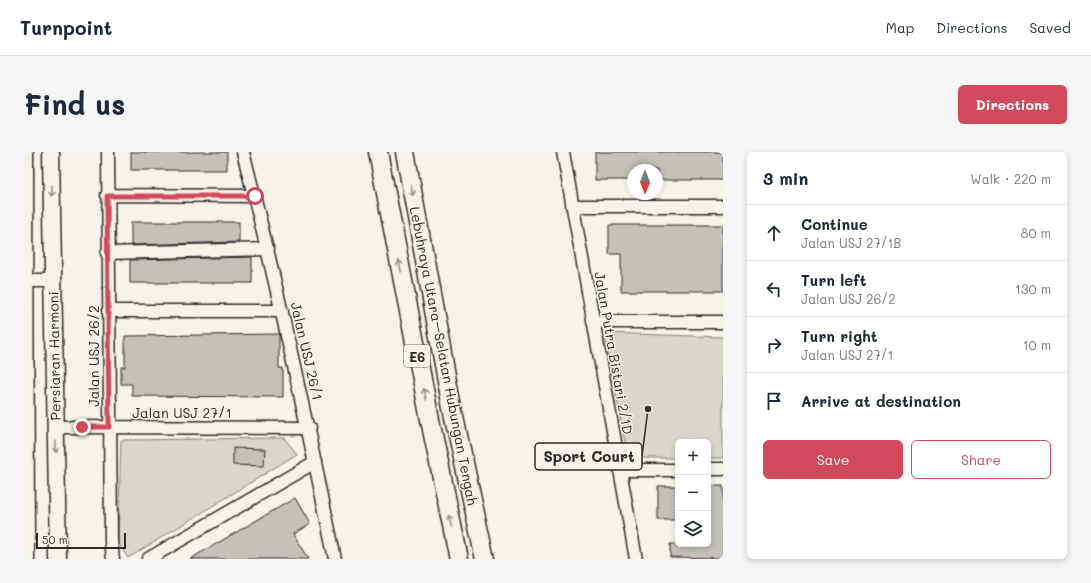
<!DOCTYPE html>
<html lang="en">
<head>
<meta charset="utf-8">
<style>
	:root { --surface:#fff; --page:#f6f6f7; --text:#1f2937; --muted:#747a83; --line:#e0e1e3; --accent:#d1495b }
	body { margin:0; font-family:Mali,sans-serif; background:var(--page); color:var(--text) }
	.controls { position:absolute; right:12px; bottom:12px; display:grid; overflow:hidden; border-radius:6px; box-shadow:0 2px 6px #0003 }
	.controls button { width:36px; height:36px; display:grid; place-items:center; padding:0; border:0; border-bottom:1px solid var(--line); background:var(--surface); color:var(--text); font:20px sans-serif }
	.compass { position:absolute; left:603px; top:12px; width:36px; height:36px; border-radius:50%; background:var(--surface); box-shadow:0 2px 6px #0003; rotate:180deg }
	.scale { position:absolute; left:12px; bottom:10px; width:90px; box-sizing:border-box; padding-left:4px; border:2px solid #2b2b2b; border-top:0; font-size:11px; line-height:14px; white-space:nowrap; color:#2b2b2b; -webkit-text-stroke:3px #f7f3e8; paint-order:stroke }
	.stop { position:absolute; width:12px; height:12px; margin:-9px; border:3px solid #d1495b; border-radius:50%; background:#fff }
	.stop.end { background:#d1495b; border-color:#fff; box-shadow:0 1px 4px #0008 }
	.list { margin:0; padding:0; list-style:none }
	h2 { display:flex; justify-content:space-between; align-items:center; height:52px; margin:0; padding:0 16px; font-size:17px }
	h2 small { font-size:13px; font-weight:400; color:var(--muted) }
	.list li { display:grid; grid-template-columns:26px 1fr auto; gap:12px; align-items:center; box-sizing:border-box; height:56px; padding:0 16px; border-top:1px solid var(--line) }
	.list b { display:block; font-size:15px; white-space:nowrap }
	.list p { margin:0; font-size:13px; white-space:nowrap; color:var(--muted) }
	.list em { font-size:13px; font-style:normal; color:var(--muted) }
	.actions { display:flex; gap:8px; padding:12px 16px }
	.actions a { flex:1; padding:9px 0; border:1px solid var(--accent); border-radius:6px; text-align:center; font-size:14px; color:var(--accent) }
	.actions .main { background:var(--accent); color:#fff }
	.icon { flex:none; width:22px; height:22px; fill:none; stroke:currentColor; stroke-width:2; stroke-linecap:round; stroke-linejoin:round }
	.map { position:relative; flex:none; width:699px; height:407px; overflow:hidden; border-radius:6px }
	header { display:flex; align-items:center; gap:24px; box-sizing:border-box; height:56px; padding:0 20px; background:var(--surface); border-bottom:1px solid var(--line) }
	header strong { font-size:19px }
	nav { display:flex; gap:22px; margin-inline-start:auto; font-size:14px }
	.intro { display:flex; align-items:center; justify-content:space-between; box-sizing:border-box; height:96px; padding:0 24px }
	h1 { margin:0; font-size:28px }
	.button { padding:10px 18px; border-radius:6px; background:var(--accent); color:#fff; font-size:14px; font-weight:700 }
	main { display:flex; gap:24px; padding:0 24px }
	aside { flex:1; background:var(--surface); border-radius:6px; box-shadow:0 2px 6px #0003 }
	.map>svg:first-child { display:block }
	.green { fill:#dad6cc; stroke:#82807c }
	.building { fill:#c4c1b9; stroke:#2b2b2b }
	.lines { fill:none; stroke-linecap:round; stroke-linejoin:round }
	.minor-casing { stroke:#2b2b2b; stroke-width:15 }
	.major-casing { stroke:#2b2b2b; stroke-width:19 }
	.highway-casing { stroke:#2b2b2b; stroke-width:21 }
	.minor { stroke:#f7f3e8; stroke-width:12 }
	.major { stroke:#f7f3e8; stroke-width:16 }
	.highway { stroke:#f7f3e8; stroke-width:18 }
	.oneway { stroke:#918f8a }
	.route { stroke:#d1495b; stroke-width:5 }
	.labels { text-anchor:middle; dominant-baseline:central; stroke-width:3; stroke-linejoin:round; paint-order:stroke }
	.shield { fill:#f7f3e8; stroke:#686764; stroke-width:1 }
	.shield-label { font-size:13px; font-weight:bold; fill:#2b2b2b }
	.street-label { font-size:14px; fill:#2b2b2b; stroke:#f7f3e8 }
	.leader { fill:none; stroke:#2b2b2b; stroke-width:1.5 }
	.callout-dot { fill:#2b2b2b; stroke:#f7f3e8; stroke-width:1.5 }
	.callout { fill:#f7f3e8; stroke:#2b2b2b; stroke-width:1.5 }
	.callout-label { font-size:15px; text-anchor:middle; font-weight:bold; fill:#2b2b2b }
</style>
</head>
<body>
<header>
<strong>Turnpoint</strong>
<nav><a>Map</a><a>Directions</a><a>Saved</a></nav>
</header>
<div class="intro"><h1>Find us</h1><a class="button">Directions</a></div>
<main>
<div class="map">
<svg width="699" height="407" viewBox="0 0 699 407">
	<rect width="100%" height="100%" fill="#f7f3e8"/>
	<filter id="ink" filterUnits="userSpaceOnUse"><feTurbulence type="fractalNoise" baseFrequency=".025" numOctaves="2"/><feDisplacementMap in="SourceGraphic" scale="8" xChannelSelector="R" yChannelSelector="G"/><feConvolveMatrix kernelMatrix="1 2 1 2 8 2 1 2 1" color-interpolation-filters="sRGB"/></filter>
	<g filter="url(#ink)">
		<path class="green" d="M 580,181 L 699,185 L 699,306 L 684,306 L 684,290 L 654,290 L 654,306 L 604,306 Z
			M 260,286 L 273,302 L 104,406 L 94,391 L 97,288 Z"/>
		<path class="building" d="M 107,0 L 203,0 L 203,18 L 107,18 Z
			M 571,0 L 699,0 L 699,28 L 633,28 L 633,18 L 609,18 L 609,28 L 571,28 Z
			M 107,70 L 215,70 L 215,90 L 107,93 Z
			M 585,73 L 699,73 L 699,139 L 597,139 L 597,102 L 585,102 Z
			M 228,105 L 228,131 L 106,131 L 106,108 Z
			M 255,182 L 255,216 L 259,216 L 259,245 L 108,244 L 108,232 L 97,232 L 97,215 L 101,215 L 101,184 Z
			M 209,296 L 241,297 L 240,314 L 209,313 Z
			M 634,334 L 654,334 L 654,368 L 634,368 Z
			M 684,334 L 699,334 L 699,406 L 646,405 L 646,392 L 684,392 Z
			M 271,346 L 286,372 L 269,382 L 284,407 L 166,407 Z"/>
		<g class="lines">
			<defs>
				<path id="minor" d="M 84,0 L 87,389 L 89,407
					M 219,0 C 254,135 283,271 311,407
					M 539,0 L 612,407
					M 83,43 L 231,44
					M 548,54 L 699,54
					M 83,101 L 244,97
					M 0,129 L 29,129
					M 84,159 L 258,159
					M 569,170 L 699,170
					M 32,275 L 285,276
					M 684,317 L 699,317
					M 596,318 L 654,318
					M 124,407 L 291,310"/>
				<path id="major" d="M 1,0 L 2,407
					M 27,0 L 34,407"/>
				<path id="highway" d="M 354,0 L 406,268 L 435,407
					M 381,0 L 428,256 L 461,407"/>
			</defs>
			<use href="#minor" class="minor-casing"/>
			<use href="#major" class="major-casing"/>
			<use href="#highway" class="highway-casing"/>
			<use href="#minor" class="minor"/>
			<use href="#major" class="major"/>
			<use href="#highway" class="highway"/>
		</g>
		<defs><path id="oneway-shaft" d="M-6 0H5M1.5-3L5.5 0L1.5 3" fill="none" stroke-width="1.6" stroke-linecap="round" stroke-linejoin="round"/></defs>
		<g class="oneway">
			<use href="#oneway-shaft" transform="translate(388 38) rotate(80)"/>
			<use href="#oneway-shaft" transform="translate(28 39) rotate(89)"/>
			<use href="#oneway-shaft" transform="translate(376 114) rotate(-101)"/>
			<use href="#oneway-shaft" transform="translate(401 242) rotate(-101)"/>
			<use href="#oneway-shaft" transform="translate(32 295) rotate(89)"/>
			<use href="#oneway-shaft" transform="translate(426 369) rotate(-102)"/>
		</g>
	</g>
	<g class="lines" filter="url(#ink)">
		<path class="route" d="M 58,275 L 85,275 L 83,44 L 231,44"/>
	</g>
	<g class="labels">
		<rect class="shield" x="380" y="193" width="26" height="22" rx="3"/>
		<g class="shield-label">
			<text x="393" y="204">E6</text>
		</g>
		<g class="street-label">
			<text transform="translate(283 199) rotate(77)">Jalan USJ 26/1</text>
			<text transform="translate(590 201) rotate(80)">Jalan Putra Bistari 2/1D</text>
			<text transform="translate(30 204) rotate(-91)">Persiaran Harmoni</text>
			<text transform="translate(69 204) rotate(-90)">Jalan USJ 26/2</text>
			<text transform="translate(420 204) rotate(79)">Lebuhraya Utara–Selatan Hubungan Tengah</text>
			<text x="158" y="260">Jalan USJ 27/1</text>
		</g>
	</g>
	<path class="leader" d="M624 257L618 304"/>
	<circle class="callout-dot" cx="624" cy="257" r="4"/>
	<rect class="callout" x="511" y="291" width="107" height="27" rx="4"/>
	<g class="callout-label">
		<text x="565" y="310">Sport Court</text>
	</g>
</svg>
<div class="controls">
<button>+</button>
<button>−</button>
<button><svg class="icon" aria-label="layers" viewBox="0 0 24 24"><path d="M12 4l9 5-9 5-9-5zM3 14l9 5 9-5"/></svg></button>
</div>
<svg class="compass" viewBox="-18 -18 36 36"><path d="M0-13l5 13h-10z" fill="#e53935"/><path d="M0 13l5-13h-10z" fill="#747a83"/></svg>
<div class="scale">50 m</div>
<div class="stop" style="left:231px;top:44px"></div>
<div class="stop end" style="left:58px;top:275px"></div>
</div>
<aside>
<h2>3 min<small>Walk · 220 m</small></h2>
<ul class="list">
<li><svg class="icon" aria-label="ahead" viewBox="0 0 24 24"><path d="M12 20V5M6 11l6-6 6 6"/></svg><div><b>Continue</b><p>Jalan USJ 27/1B</p></div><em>80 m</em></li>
<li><svg class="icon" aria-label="left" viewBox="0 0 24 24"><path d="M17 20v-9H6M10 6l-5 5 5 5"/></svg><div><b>Turn left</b><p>Jalan USJ 26/2</p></div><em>130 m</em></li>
<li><svg class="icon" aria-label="right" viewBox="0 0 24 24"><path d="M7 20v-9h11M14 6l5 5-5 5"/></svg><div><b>Turn right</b><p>Jalan USJ 27/1</p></div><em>10 m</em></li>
<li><svg class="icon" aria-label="arrive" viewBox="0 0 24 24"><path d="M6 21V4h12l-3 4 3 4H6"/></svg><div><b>Arrive at destination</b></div></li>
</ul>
<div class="actions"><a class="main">Save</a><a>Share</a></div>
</aside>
</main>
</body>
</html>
